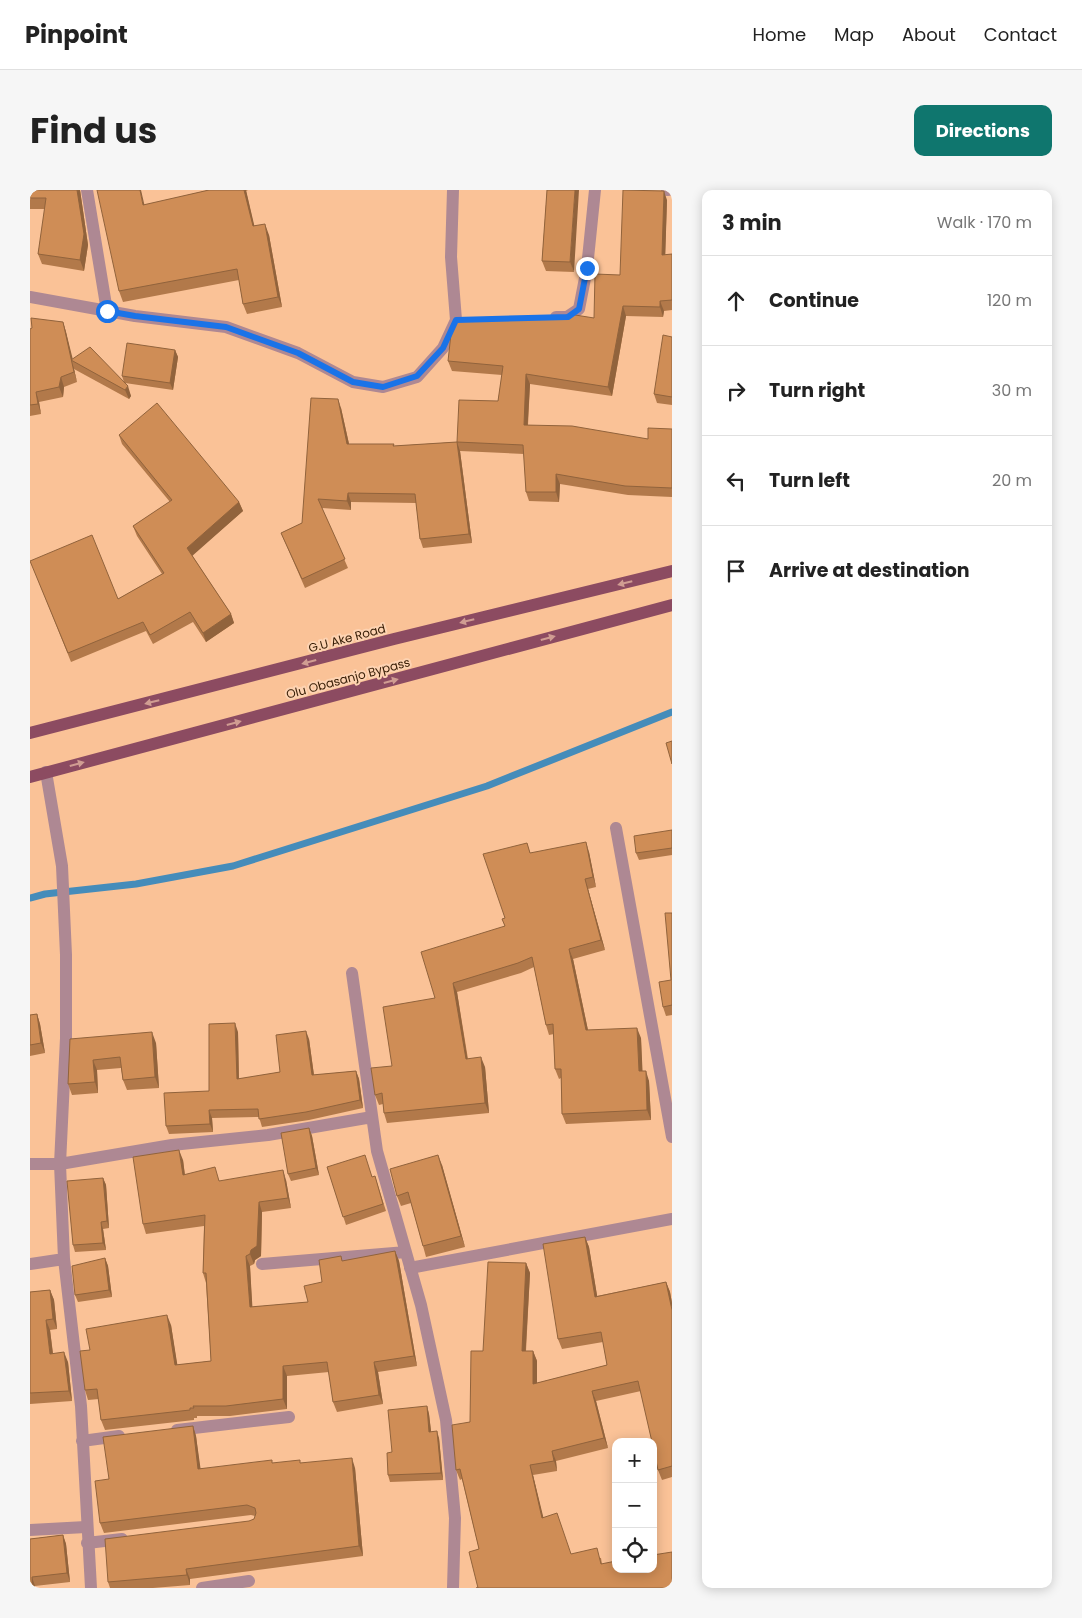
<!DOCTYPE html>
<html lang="en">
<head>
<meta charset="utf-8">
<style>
	:root { --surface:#fff; --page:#f6f6f6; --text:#222; --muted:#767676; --line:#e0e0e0; --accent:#0f766e }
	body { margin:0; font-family:Poppins,sans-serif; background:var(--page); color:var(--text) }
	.controls { position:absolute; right:15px; bottom:15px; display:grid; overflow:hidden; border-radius:10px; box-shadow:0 2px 12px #0003 }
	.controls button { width:45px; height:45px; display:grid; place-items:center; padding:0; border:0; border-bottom:1px solid var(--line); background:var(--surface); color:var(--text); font:25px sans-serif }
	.stop { position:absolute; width:15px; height:15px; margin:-11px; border:4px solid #1a73e8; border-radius:50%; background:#fff }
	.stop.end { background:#1a73e8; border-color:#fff; box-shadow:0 1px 5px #0008 }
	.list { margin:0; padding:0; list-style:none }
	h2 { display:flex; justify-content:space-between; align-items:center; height:65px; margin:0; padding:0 20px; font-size:21px }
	h2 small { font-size:16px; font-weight:400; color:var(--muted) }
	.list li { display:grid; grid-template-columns:32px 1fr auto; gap:15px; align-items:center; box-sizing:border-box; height:90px; padding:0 20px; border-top:1px solid var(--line) }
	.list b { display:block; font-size:19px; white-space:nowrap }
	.list em { font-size:16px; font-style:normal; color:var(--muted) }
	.icon { flex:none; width:28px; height:28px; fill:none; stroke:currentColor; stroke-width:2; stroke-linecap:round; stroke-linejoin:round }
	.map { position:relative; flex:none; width:642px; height:1398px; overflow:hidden; border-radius:10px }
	header { display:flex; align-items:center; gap:30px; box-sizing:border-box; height:70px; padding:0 25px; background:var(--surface); border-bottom:1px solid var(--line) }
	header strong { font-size:24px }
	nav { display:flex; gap:28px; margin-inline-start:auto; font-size:18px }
	.intro { display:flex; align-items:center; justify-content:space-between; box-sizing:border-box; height:120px; padding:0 30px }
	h1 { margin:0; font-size:35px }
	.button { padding:12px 22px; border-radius:10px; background:var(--accent); color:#fff; font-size:18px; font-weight:700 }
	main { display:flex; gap:30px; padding:0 30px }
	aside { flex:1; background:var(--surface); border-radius:10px; box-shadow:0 2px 12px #0003 }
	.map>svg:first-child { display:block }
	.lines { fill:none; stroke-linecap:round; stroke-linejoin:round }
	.stream { stroke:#458cba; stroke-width:7 }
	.minor { stroke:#ae8893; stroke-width:12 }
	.major { stroke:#8c4b61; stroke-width:12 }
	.wall { fill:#b2794a }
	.shaded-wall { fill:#91633c }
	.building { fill:#cf8d56; stroke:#91633c }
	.oneway { fill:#d09d92 }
	.route { stroke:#1a73e8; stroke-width:6 }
	.labels { text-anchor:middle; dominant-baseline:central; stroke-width:4; stroke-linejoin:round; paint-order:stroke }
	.street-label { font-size:12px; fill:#361c04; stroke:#fdd3b2 }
</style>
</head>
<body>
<header>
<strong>Pinpoint</strong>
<nav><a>Home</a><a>Map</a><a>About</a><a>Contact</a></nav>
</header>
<div class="intro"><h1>Find us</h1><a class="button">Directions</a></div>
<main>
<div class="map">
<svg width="642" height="1398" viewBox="0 0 642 1398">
	<rect width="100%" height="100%" fill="#fac297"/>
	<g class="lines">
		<path class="stream" d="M 0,708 L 15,704 L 106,694 L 203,676 L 457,596 L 642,522"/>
		<path class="minor" d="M 57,0 L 77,121
			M 637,0 L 638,0
			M 0,107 L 105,126 L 196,137 L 268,163 L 323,192 L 353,197 L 387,187 L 413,158 L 426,130 L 421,67 L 423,0
			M 526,127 L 537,127 L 549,119 L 557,78 L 565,0
			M 16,582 L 32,676 L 36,765 L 36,848 L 30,974 L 34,1069 L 51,1216 L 61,1398
			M 586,638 L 642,947
			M 322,783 L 347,961 L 391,1115 L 416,1230 L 425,1328 L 423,1398
			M 0,974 L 30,974 L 142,955 L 238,945 L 342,927
			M 0,1074 L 34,1069
			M 232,1074 L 376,1062
			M 380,1078 L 642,1029
			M 147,1240 L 259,1227
			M 52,1251 L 89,1246
			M 0,1340 L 56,1337
			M 57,1353 L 92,1349
			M 172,1398 L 219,1391"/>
		<path class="major" d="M 0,543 L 364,449 L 642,381
			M 0,587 L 642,415"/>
	</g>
	<path class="wall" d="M 0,0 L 50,0 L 58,55 L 54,81 L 12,74 L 8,64 L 15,19 L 0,19 Z
		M 179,0 L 218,0 L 216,1 L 224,36 L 239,45 L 252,117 L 217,124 L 213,114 L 209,90 L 93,112 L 89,101 L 115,15 Z
		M 517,0 L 544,82 L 516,81 L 512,71 Z
		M 637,10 L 635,65 L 642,64 L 642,120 L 634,121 L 633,127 L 596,126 L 582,206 L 500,194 L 498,235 L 618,249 L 642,239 L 642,307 L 598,305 L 530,294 L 529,312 L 499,311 L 496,302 L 494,264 L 430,261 L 427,252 L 468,211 L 472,185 L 422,181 L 418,171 L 564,128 Z
		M 33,132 L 36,142 L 42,169 L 94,192 L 92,186 L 145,160 L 148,167 L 143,200 L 95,193 L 101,206 L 99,209 L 44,179 L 47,192 L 34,197 L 33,207 L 9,212 L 11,224 L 0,226 L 0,139 Z
		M 642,147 L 642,215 L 627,213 L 624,204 Z
		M 311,218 L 319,254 L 364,254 L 364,256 L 427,252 L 430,261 L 442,353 L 393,358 L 390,349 L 386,313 L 321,312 L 321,320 L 292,318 L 318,378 L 275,398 L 251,343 L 272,333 Z
		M 89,245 L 209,312 L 213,321 L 162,365 L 201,424 L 204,433 L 176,452 L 163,432 L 123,454 L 116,441 L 41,472 L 4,380 L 88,409 L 132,384 L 107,346 L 103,336 L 140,312 L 92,254 Z
		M 642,640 L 642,665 L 609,670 L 606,663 Z
		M 497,653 L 500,663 L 559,662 L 566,697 L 558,699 L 575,760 L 543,769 L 558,840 L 611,848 L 612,881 L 619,891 L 621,930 L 536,934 L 532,924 L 531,888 L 529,889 L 525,879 L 524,844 L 519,845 L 516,835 L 504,777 L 491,783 L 427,802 L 438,869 L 455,877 L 459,923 L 357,933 L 354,923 L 353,914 L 349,915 L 345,905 L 405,808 L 475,736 L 472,729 L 475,728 Z
		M 642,723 L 642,825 L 636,826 L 633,817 L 641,790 Z
		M 7,824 L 10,834 L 15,863 L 0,866 L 0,825 Z
		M 208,842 L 209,889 L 250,882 L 279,849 L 284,885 L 326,881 L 329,889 L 333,918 L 279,930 L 232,937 L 229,927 L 182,928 L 183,942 L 139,944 L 136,936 L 179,901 Z
		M 40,849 L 126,853 L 129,898 L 97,900 L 93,890 L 91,878 L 67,880 L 68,903 L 42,905 L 38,894 Z
		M 279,938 L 282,946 L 289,985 L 261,991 L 258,984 Z
		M 153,970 L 155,985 L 190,991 L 256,990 L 261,1018 L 232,1022 L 231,1066 L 225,1070 L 224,1074 L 220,1076 L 222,1117 L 278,1112 L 292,1092 L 313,1071 L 365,1061 L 369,1071 L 387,1176 L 348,1182 L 353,1214 L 307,1222 L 303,1212 L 299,1182 L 257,1186 L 257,1219 L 200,1226 L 167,1226 L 167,1228 L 164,1228 L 164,1230 L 75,1240 L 71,1230 L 69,1209 L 58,1210 L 55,1200 L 60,1160 L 141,1135 L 147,1175 L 181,1171 L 176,1093 L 173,1083 L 174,1036 L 116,1044 L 113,1034 Z
		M 412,975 L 435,1057 L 396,1067 L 393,1056 L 381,1013 L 371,1016 L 367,1006 Z
		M 297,977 L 343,987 L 345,986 L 356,1021 L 316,1035 Z
		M 73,988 L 76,995 L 79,1038 L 73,1039 L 76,1060 L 45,1062 L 43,1055 Z
		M 555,1047 L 559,1057 L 567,1106 L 636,1092 L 640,1102 L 642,1113 L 642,1287 L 632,1290 L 628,1280 L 611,1201 L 566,1211 L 578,1258 L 526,1271 L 527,1281 L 503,1285 L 513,1328 L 541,1364 L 571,1368 L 572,1374 L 448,1398 L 449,1359 L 432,1289 L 430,1290 L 426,1280 L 440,1232 L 453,1161 L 496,1073 L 500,1083 L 496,1161 L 503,1161 L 507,1171 L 507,1193 L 577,1175 L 573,1152 L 532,1159 L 528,1149 Z
		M 75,1068 L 78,1076 L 82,1107 L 48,1112 L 45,1105 Z
		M 20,1100 L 24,1110 L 27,1139 L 20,1140 L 23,1163 L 38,1172 L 42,1211 L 0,1214 L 0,1102 Z
		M 397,1216 L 399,1224 L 401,1242 L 409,1248 L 413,1290 L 360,1292 L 358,1285 L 362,1262 Z
		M 163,1236 L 166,1246 L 170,1279 L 243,1273 L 271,1273 L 325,1278 L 333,1366 L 160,1389 L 160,1395 L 123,1398 L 80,1398 L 78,1392 L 224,1329 L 225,1326 L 221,1325 L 74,1343 L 70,1333 L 79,1289 Z
		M 33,1345 L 36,1354 L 40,1392 L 5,1396 L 5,1398 L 0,1398 L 0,1349 Z"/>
	<path class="shaded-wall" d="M 47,0 L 50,0 L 58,55 L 54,81 L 50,70 Z
		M 110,0 L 111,0 L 117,26 L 113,15 Z
		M 214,0 L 216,0 L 227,47 L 223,36 Z
		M 545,0 L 549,0 L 544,82 L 540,72 Z
		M 634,1 L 637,10 L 635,75 L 632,65 Z
		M 235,34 L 239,45 L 252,117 L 248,107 Z
		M 630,111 L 634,121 L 633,127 L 630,117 Z
		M 593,116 L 596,126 L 582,206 L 578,197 Z
		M 33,132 L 36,142 L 43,170 L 41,170 L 44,179 L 47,192 L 44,182 Z
		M 145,160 L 148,167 L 143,200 L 140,193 Z
		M 496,184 L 500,194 L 497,245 L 494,235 Z
		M 31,187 L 34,197 L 33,207 L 29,197 Z
		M 98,196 L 101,206 L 99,209 L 95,200 Z
		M 6,202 L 9,212 L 11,224 L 8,214 Z
		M 308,209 L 311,218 L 321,263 L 317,254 Z
		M 427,252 L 430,261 L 442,353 L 439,344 Z
		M 526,284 L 530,294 L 529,312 L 526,302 Z
		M 318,303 L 321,312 L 321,320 L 317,311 Z
		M 209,312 L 213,321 L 161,367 L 157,358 Z
		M 201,424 L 204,433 L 176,452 L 173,443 Z
		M 556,652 L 559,662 L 566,697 L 563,687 Z
		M 555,689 L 558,699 L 575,760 L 571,750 Z
		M 539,759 L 543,769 L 560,850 L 556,840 Z
		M 423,793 L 427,802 L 439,879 L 436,869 Z
		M 7,824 L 10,834 L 15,863 L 11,853 Z
		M 205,833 L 208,842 L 209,897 L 207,889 Z
		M 607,838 L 611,848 L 613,891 L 609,881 Z
		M 276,841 L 279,849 L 285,893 L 282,885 Z
		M 122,842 L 126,853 L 129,898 L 125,887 Z
		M 451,867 L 455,877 L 459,923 L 455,913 Z
		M 63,870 L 67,880 L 68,903 L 65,892 Z
		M 326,881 L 329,889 L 333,918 L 330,910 Z
		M 616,881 L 619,891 L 621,930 L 617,920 Z
		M 179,920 L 182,928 L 183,942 L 180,934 Z
		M 279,938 L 282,946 L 289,985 L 286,978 Z
		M 149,960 L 153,970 L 156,995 L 153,985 Z
		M 408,965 L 412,975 L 435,1057 L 431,1046 Z
		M 253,980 L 256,990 L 261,1018 L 258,1008 Z
		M 73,988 L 76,995 L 79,1038 L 77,1031 Z
		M 229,1012 L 232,1022 L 231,1066 L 225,1070 L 224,1074 L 220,1064 Z
		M 71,1032 L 73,1039 L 76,1060 L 73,1053 Z
		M 555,1047 L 559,1057 L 569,1117 L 565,1107 Z
		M 365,1061 L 369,1071 L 387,1176 L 384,1166 Z
		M 216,1066 L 220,1076 L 223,1127 L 220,1117 Z
		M 75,1068 L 78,1076 L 82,1107 L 79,1100 Z
		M 496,1073 L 500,1083 L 495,1171 L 492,1161 Z
		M 636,1092 L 640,1102 L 642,1113 L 642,1120 Z
		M 20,1100 L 24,1110 L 27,1139 L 23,1129 Z
		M 137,1125 L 141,1135 L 149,1185 L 145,1175 Z
		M 16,1130 L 20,1140 L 24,1174 L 20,1164 Z
		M 503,1161 L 507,1171 L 507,1204 L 503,1194 Z
		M 34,1162 L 38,1172 L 42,1211 L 39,1201 Z
		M 344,1172 L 348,1182 L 353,1214 L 349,1205 Z
		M 253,1176 L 257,1186 L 257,1219 L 253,1209 Z
		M 562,1201 L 566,1211 L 578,1258 L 574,1248 Z
		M 397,1216 L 399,1224 L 402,1249 L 399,1242 Z
		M 163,1236 L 166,1246 L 172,1289 L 168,1279 Z
		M 407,1241 L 409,1248 L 413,1290 L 411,1283 Z
		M 522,1261 L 526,1271 L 527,1281 L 524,1271 Z
		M 322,1268 L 325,1278 L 333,1366 L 329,1356 Z
		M 500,1275 L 503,1285 L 516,1338 L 512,1328 Z
		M 33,1345 L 36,1354 L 40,1392 L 37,1383 Z
		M 156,1379 L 160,1389 L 160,1395 L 157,1385 Z
		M 2,1387 L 5,1396 L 5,1398 L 2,1398 Z"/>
	<path class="building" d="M 0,0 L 47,0 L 54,44 L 50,70 L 8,64 L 16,8 L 0,8 Z
		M 67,0 L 110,0 L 113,15 L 179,0 L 214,0 L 223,36 L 235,34 L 248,107 L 213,114 L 207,79 L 89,101 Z
		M 517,0 L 545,0 L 540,72 L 512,71 Z
		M 593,0 L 634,1 L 632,65 L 642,64 L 642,110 L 630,111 L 630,117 L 593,116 L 578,197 L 496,184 L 494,235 L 542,236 L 618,249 L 618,238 L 642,239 L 642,298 L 595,296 L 526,284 L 526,302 L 496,302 L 493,255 L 427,252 L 429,210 L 468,211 L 473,176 L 418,171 L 421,144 L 428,128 L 534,126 L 539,124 L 564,128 L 565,84 L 590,85 Z
		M 1,128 L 33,132 L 44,182 L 31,187 L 29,197 L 6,202 L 8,214 L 0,215 L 0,139 L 2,138 Z
		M 633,145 L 642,147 L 642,207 L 624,204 Z
		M 97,153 L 145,160 L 140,193 L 92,186 Z
		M 60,157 L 98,196 L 95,200 L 41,170 Z
		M 281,208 L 308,209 L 317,254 L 364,254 L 363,256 L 427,252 L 439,344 L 390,349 L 385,304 L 318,303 L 317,311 L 288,309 L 315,369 L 272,389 L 251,343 L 272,333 Z
		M 127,213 L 209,312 L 157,358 L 201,424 L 173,443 L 160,422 L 120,445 L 113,432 L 38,463 L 0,371 L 62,345 L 88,409 L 134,383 L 103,336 L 142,310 L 89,245 Z
		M 642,551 L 642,574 L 636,553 Z
		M 642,640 L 642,658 L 606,663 L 604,646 Z
		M 556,652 L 563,687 L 555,689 L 571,750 L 539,759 L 556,840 L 607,838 L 609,881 L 616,881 L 617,920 L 532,924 L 531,879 L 525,879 L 523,834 L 516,835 L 502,767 L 488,773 L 423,793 L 436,869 L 451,867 L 455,913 L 354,923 L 352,903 L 345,905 L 341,878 L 362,876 L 353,817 L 405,808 L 391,762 L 475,736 L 472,729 L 475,728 L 453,664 L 497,653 L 500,663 Z
		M 635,723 L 642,723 L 642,815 L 633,817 L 629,792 L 641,790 Z
		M 7,824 L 11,853 L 0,855 L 0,825 Z
		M 205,833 L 207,889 L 250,882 L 246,845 L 276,841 L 282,885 L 326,881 L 330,910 L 276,922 L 229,929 L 228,919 L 179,920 L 180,934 L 136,936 L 134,903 L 179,901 L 179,834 Z
		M 122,842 L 125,887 L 93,890 L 90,867 L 63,870 L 65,892 L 38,894 L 40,849 Z
		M 279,938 L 286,978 L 258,984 L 251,943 Z
		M 149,960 L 153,985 L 185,977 L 189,991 L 253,980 L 258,1008 L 229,1012 L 227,1056 L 221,1060 L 220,1064 L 216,1066 L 220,1117 L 278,1112 L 274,1096 L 292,1092 L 289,1070 L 311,1066 L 312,1071 L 365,1061 L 384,1166 L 344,1172 L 349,1205 L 303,1212 L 297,1172 L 253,1176 L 253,1209 L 196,1216 L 163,1216 L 164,1218 L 160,1218 L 160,1220 L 71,1230 L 67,1199 L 55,1200 L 50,1161 L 60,1160 L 56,1139 L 137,1125 L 145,1175 L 181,1171 L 176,1083 L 173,1083 L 175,1025 L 113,1034 L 103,967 Z
		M 335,965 L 342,987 L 345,986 L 353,1014 L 313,1027 L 297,977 Z
		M 408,965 L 431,1046 L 393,1056 L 378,1002 L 367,1006 L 360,979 Z
		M 73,988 L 77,1031 L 71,1032 L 73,1053 L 43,1055 L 37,991 Z
		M 555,1047 L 565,1107 L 636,1092 L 642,1120 L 642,1276 L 628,1280 L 623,1257 L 623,1252 L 622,1252 L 608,1191 L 562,1201 L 574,1248 L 522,1261 L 524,1271 L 500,1275 L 512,1328 L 527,1323 L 541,1364 L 567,1358 L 571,1374 L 586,1371 L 586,1379 L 623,1379 L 623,1365 L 642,1362 L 642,1398 L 446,1398 L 448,1398 L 439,1362 L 449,1359 L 430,1279 L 426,1280 L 422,1235 L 440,1232 L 441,1161 L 453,1161 L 458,1072 L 496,1073 L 492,1161 L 503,1161 L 503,1194 L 577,1175 L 571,1142 L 528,1149 L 513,1054 Z
		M 75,1068 L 79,1100 L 45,1105 L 42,1076 Z
		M 20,1100 L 23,1129 L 16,1130 L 20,1164 L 34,1162 L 39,1201 L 0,1203 L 0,1102 Z
		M 397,1216 L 399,1242 L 407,1241 L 411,1283 L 358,1285 L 357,1263 L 362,1262 L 358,1220 Z
		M 163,1236 L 168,1279 L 242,1270 L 242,1273 L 270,1270 L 270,1273 L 322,1268 L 329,1356 L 156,1379 L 157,1385 L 78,1392 L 75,1349 L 219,1331 L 224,1329 L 226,1323 L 225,1318 L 217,1315 L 70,1333 L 65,1291 L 79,1289 L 73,1247 Z
		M 33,1345 L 37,1383 L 2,1387 L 2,1398 L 0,1398 L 0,1349 Z"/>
	<defs><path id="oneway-solid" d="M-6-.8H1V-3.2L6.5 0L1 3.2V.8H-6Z" transform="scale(1.25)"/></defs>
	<g class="oneway">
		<use href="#oneway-solid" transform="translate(595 393) rotate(166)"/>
		<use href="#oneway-solid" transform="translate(437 431) rotate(166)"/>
		<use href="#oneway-solid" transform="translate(518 448) rotate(-15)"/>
		<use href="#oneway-solid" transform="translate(279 472) rotate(165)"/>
		<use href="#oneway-solid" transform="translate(361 491) rotate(-15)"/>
		<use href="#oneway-solid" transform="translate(122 512) rotate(166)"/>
		<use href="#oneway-solid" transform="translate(204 533) rotate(-15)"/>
		<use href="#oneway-solid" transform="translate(47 574) rotate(-15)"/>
	</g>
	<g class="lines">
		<path class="route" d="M 77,121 L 105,126 L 196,137 L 268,163 L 323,192 L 353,197 L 387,186 L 413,158 L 426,130 L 538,127 L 549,119 L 557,78"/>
	</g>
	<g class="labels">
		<g class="street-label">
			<text transform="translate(317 448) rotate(-15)">G.U Ake Road</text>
			<text transform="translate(318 488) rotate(-15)">Olu Obasanjo Bypass</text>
		</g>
	</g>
</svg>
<div class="controls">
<button>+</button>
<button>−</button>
<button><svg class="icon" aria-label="locate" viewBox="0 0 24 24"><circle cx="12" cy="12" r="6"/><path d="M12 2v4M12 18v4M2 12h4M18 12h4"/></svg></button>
</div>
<div class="stop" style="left:77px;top:121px"></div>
<div class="stop end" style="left:557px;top:78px"></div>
</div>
<aside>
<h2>3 min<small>Walk · 170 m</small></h2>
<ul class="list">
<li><svg class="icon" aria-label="ahead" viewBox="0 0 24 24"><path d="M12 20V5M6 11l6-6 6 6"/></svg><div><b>Continue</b></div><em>120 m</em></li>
<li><svg class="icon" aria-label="right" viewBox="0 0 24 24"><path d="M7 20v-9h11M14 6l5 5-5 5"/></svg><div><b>Turn right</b></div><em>30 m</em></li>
<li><svg class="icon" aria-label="left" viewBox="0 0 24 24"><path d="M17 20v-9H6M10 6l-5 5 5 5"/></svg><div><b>Turn left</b></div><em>20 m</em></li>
<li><svg class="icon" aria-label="arrive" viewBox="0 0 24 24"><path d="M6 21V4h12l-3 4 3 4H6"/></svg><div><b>Arrive at destination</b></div></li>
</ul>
</aside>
</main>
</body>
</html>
